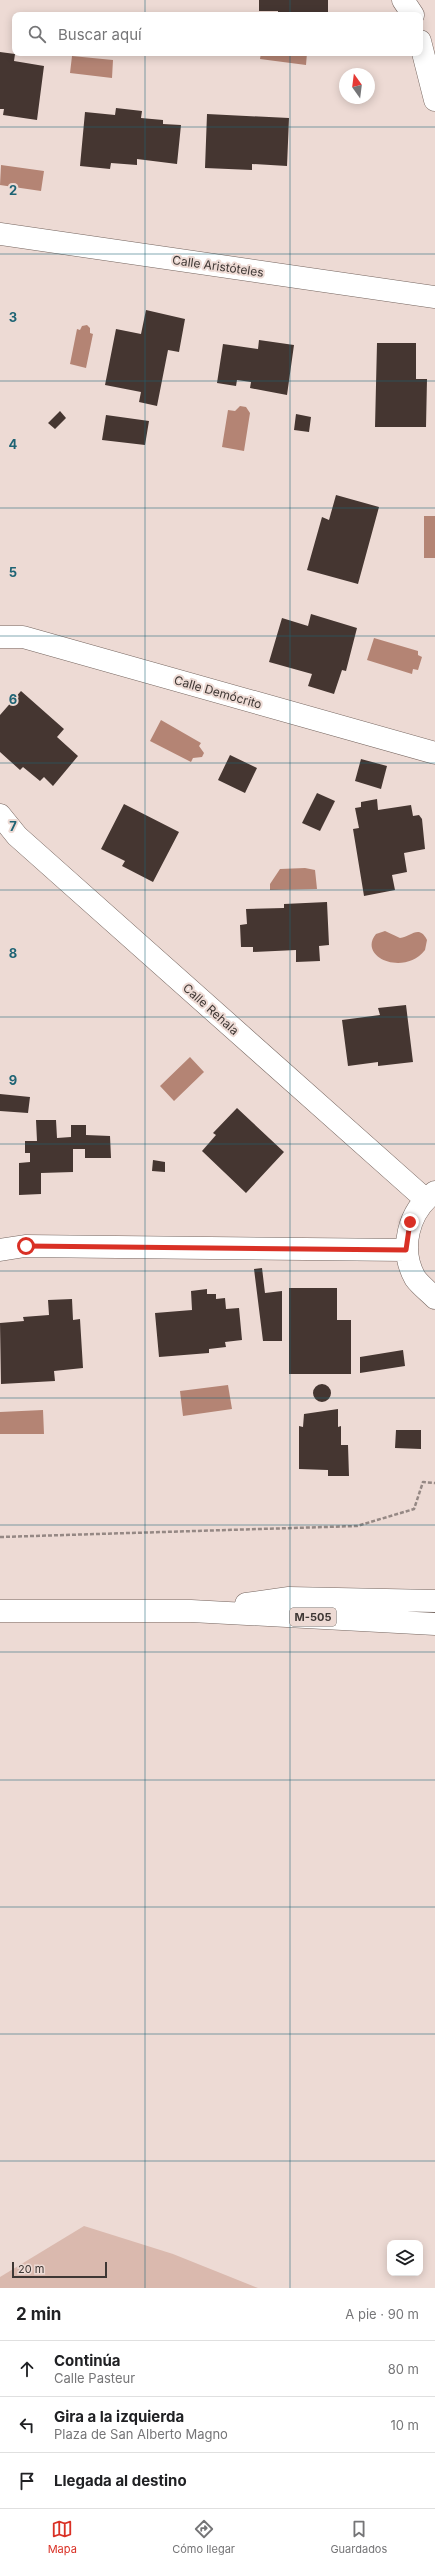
<!DOCTYPE html>
<html lang="es">
<head>
<meta charset="utf-8">
<style>
	:root { --surface:#fff; --page:#f2f2f2; --text:#202124; --muted:#757577; --line:#e0e0e0; --accent:#d93025 }
	body { margin:0; font-family:Inter,sans-serif; background:var(--page); color:var(--text) }
	.controls { position:absolute; right:12px; bottom:12px; display:grid; overflow:hidden; border-radius:8px; box-shadow:0 2px 10px #0003 }
	.controls button { width:36px; height:36px; display:grid; place-items:center; padding:0; border:0; border-bottom:1px solid var(--line); background:var(--surface); color:var(--text); font:20px sans-serif }
	.compass { position:absolute; left:339px; top:68px; width:36px; height:36px; border-radius:50%; background:var(--surface); box-shadow:0 2px 10px #0003; rotate:346deg }
	.scale { position:absolute; left:12px; bottom:10px; width:95px; box-sizing:border-box; padding-left:4px; border:2px solid #3e3734; border-top:0; font-size:11px; line-height:14px; white-space:nowrap; color:#3e3734; -webkit-text-stroke:3px #eddad4; paint-order:stroke }
	.stop { position:absolute; width:12px; height:12px; margin:-9px; border:3px solid #d93025; border-radius:50%; background:#fff }
	.stop.end { background:#d93025; border-color:#fff; box-shadow:0 1px 4px #0008 }
	.list { margin:0; padding:0; list-style:none }
	h2 { display:flex; justify-content:space-between; align-items:center; height:52px; margin:0; padding:0 16px; font-size:17px }
	h2 small { font-size:13px; font-weight:400; color:var(--muted) }
	.list li { display:grid; grid-template-columns:26px 1fr auto; gap:12px; align-items:center; box-sizing:border-box; height:56px; padding:0 16px; border-top:1px solid var(--line) }
	.list b { display:block; font-size:15px; white-space:nowrap }
	.list p { margin:0; font-size:13px; white-space:nowrap; color:var(--muted) }
	.list em { font-size:13px; font-style:normal; color:var(--muted) }
	.icon { flex:none; width:22px; height:22px; fill:none; stroke:currentColor; stroke-width:2; stroke-linecap:round; stroke-linejoin:round }
	.map { position:relative; flex:none; width:435px; height:2288px; overflow:hidden }
	.search { position:absolute; background:var(--surface); box-shadow:0 2px 10px #0003; left:12px; right:12px; top:12px; height:44px; display:flex; align-items:center; gap:10px; box-sizing:border-box; padding:0 14px; border-radius:8px; color:var(--muted); font-size:15px }
	.sheet { height:220px; background:var(--surface) }
	nav { display:flex; justify-content:space-around; align-items:center; box-sizing:border-box; height:56px; border-top:1px solid var(--line); background:var(--surface); font-size:11px; color:var(--muted) }
	nav a { display:grid; justify-items:center; gap:2px }
	nav .on { color:var(--accent) }
	.map>svg:first-child { display:block }
	.green { fill:#dab9ae }
	.water { fill:#b48474 }
	.building { fill:#453631 }
	.lines { fill:none; stroke-linecap:round; stroke-linejoin:round }
	.street-casing { stroke:#75655f; stroke-width:23 }
	.highway-casing { stroke:#75655f; stroke-width:23 }
	.path { stroke:#958884; stroke-width:2.5; stroke-dasharray:4 2; stroke-linecap:butt }
	.street { stroke:#fff; stroke-width:22 }
	.highway { stroke:#fff; stroke-width:22 }
	.route { stroke:#d93025; stroke-width:5 }
	.grid { fill:none; stroke:#1e6374; stroke-width:1; stroke-opacity:0.55 }
	.labels { text-anchor:middle; dominant-baseline:central; stroke-width:4; stroke-linejoin:round; paint-order:stroke }
	.shield { fill:#eddad4; stroke:#726864; stroke-width:1 }
	.shield-label { font-size:11px; font-weight:bold; fill:#3e3734 }
	.street-label { font-size:12px; fill:#3e3734; stroke:#eddad4 }
	.grid-label { font-size:13px; text-anchor:middle; font-weight:bold; fill:#1e6374; stroke:#eddad4; stroke-width:4; stroke-linejoin:round; paint-order:stroke }
</style>
</head>
<body>
<div class="map">
<svg width="435" height="2288" viewBox="0 0 435 2288">
	<rect width="100%" height="100%" fill="#eddad4"/>
	<path class="green" d="M 84,2226 L 173,2254 L 258,2288 L 0,2288 L 0,2277 Z"/>
	<path class="water" d="M 261,53 L 307,53 L 306,65 L 260,59 Z
		M 72,56 L 113,60 L 112,78 L 70,73 Z
		M 1,165 L 44,171 L 41,191 L 0,185 Z
		M 87,325 L 90,328 L 90,333 L 93,334 L 86,368 L 70,364 L 77,329 L 80,330 L 82,326 Z
		M 240,406 L 246,407 L 250,413 L 244,451 L 222,447 L 228,410 L 235,411 Z
		M 424,516 L 435,516 L 435,558 L 424,558 Z
		M 374,638 L 418,651 L 418,655 L 422,657 L 418,670 L 413,669 L 412,674 L 367,660 Z
		M 161,720 L 201,743 L 199,746 L 204,753 L 202,757 L 193,758 L 191,762 L 150,741 Z
		M 305,868 L 315,870 L 317,889 L 270,890 L 270,884 L 280,869 Z
		M 385,931 L 400,938 C 411,937 419,924 427,940 L 425,950 C 404,977 357,957 376,934 Z
		M 190,1057 L 204,1072 L 174,1101 L 160,1086 Z
		M 228,1385 L 232,1409 L 183,1416 L 180,1391 Z
		M 43,1410 L 44,1434 L 0,1434 L 0,1412 Z"/>
	<path class="building" d="M 259,0 L 328,0 L 328,15 L 278,15 L 278,11 L 259,11 Z
		M 0,52 L 15,54 L 14,61 L 44,66 L 37,120 L 3,115 L 4,109 L 0,109 Z
		M 116,108 L 142,111 L 141,118 L 163,120 L 163,124 L 181,125 L 177,164 L 137,159 L 137,165 L 111,163 L 110,169 L 80,166 L 85,112 L 115,115 Z
		M 207,114 L 289,118 L 287,166 L 252,164 L 252,170 L 205,168 Z
		M 146,310 L 185,319 L 179,352 L 168,350 L 157,406 L 139,402 L 141,392 L 105,385 L 116,329 L 141,334 Z
		M 259,340 L 294,345 L 287,395 L 250,388 L 251,382 L 237,380 L 236,386 L 217,383 L 223,344 L 258,349 Z
		M 377,343 L 416,343 L 416,379 L 427,379 L 426,427 L 375,427 Z
		M 60,411 L 66,418 L 55,429 L 48,423 Z
		M 296,414 L 311,417 L 309,432 L 294,430 Z
		M 106,415 L 149,421 L 145,445 L 102,440 Z
		M 336,495 L 379,507 L 358,584 L 307,570 L 322,517 L 329,520 Z
		M 311,614 L 357,628 L 346,671 L 342,670 L 334,694 L 308,686 L 312,674 L 269,662 L 282,618 L 308,626 Z
		M 21,691 L 64,729 L 57,737 L 78,756 L 53,786 L 44,777 L 40,781 L 23,767 L 20,770 L 0,752 L 0,715 Z
		M 230,755 L 257,768 L 245,793 L 218,780 Z
		M 361,759 L 387,766 L 381,789 L 355,781 Z
		M 317,793 L 335,801 L 320,831 L 302,823 Z
		M 377,799 L 378,810 L 411,805 L 413,816 L 419,815 L 422,819 L 425,849 L 404,853 L 407,872 L 392,875 L 395,890 L 364,896 L 353,829 L 359,828 L 355,808 L 361,807 L 361,802 Z
		M 124,804 L 179,832 L 153,882 L 122,866 L 125,861 L 101,849 Z
		M 327,902 L 329,945 L 319,946 L 320,961 L 296,962 L 296,950 L 253,952 L 253,947 L 241,947 L 240,925 L 247,924 L 246,909 L 284,908 L 284,904 Z
		M 406,1005 L 413,1062 L 378,1066 L 378,1062 L 348,1066 L 342,1020 L 380,1015 L 378,1008 Z
		M 0,1094 L 30,1097 L 28,1113 L 0,1111 Z
		M 237,1108 L 284,1152 L 246,1193 L 202,1151 L 216,1135 L 213,1133 Z
		M 36,1120 L 56,1120 L 57,1138 L 71,1137 L 71,1125 L 86,1125 L 86,1135 L 110,1136 L 111,1158 L 85,1158 L 85,1149 L 73,1149 L 73,1172 L 41,1173 L 41,1194 L 19,1195 L 19,1163 L 30,1162 L 30,1153 L 25,1153 L 25,1141 L 37,1141 Z
		M 153,1160 L 165,1162 L 165,1172 L 152,1171 Z
		M 262,1268 L 265,1293 L 282,1291 L 282,1341 L 263,1341 L 254,1269 Z
		M 289,1288 L 337,1288 L 337,1320 L 351,1320 L 351,1374 L 289,1374 Z
		M 207,1289 L 207,1294 L 216,1294 L 216,1299 L 225,1298 L 226,1309 L 239,1308 L 242,1340 L 225,1342 L 226,1347 L 209,1349 L 209,1353 L 159,1357 L 155,1313 L 192,1310 L 191,1291 Z
		M 72,1299 L 73,1320 L 80,1319 L 83,1368 L 54,1371 L 55,1381 L 1,1384 L 0,1323 L 24,1321 L 23,1317 L 49,1315 L 48,1300 Z
		M 403,1350 L 405,1366 L 360,1373 L 360,1357 Z
		M313 1393a9 9 0 1 1 18 0a9 9 0 1 1-18 0Z
		M 338,1409 L 338,1427 L 341,1426 L 341,1445 L 348,1445 L 349,1476 L 328,1476 L 328,1470 L 299,1469 L 299,1426 L 303,1427 L 304,1414 Z
		M 396,1430 L 421,1430 L 421,1449 L 395,1448 Z"/>
	<g class="lines">
		<defs>
			<path id="street" d="M 403,0 L 413,15
				M 420,41 L 435,100
				M 0,234 L 435,297
				M 0,637 L 23,637 L 435,753
				M 0,815 L 17,836 L 425,1199
				M 435,1192 C 408,1211 399,1249 415,1278 C 420,1285 429,1292 435,1298
				M 0,1250 L 25,1246 L 406,1250"/>
			<path id="highway" d="M 246,1604 L 289,1598 L 435,1601
				M 0,1611 L 191,1611 L 435,1624"/>
		</defs>
		<use href="#street" class="street-casing"/>
		<use href="#highway" class="highway-casing"/>
		<path class="path" d="M 0,1537 L 357,1526 L 414,1509 L 423,1482 L 435,1483"/>
		<use href="#street" class="street"/>
		<use href="#highway" class="highway"/>
	</g>
	<g class="lines">
		<path class="route" d="M 26,1246 L 406,1250 L 410,1222"/>
	</g>
	<path class="grid" d="M 145,0 L 145,15M 290,0 L 290,15M 145,53 L 145,2288M 290,53 L 290,2288M 0,127 L 435,127M 0,254 L 435,254M 0,381 L 435,381M 0,508 L 435,508M 0,636 L 435,636M 0,763 L 435,763M 0,890 L 435,890M 0,1017 L 435,1017M 0,1144 L 435,1144M 0,1271 L 435,1271M 0,1398 L 435,1398M 0,1525 L 435,1525M 0,1652 L 435,1652M 0,1780 L 435,1780M 0,1907 L 435,1907M 0,2034 L 435,2034M 0,2161 L 435,2161"/>
	<g class="labels">
		<rect class="shield" x="290" y="1608" width="46" height="18" rx="3"/>
		<g class="shield-label">
			<text x="313" y="1617">M-505</text>
		</g>
		<g class="street-label">
			<text transform="translate(218 266) rotate(8)">Calle Aristóteles</text>
			<text transform="translate(218 692) rotate(16)">Calle Demócrito</text>
			<text transform="translate(211 1009) rotate(42)">Calle Rehala</text>
		</g>
	</g>
	<g class="grid-label">
		<text x="13" y="195">2</text>
		<text x="13" y="322">3</text>
		<text x="13" y="449">4</text>
		<text x="13" y="577">5</text>
		<text x="13" y="704">6</text>
		<text x="13" y="831">7</text>
		<text x="13" y="958">8</text>
		<text x="13" y="1085">9</text>
	</g>
</svg>
<div class="controls">
<button><svg class="icon" aria-label="layers" viewBox="0 0 24 24"><path d="M12 4l9 5-9 5-9-5zM3 14l9 5 9-5"/></svg></button>
</div>
<svg class="compass" viewBox="-18 -18 36 36"><path d="M0-13l5 13h-10z" fill="#e53935"/><path d="M0 13l5-13h-10z" fill="#757577"/></svg>
<div class="scale">20 m</div>
<div class="stop" style="left:26px;top:1246px"></div>
<div class="stop end" style="left:410px;top:1222px"></div>
<div class="search"><svg class="icon" aria-label="search" viewBox="0 0 24 24"><circle cx="10" cy="10" r="6"/><path d="M15 15l6 6"/></svg>Buscar aquí</div>
</div>
<section class="sheet">
<h2>2 min<small>A pie · 90 m</small></h2>
<ul class="list">
<li><svg class="icon" aria-label="ahead" viewBox="0 0 24 24"><path d="M12 20V5M6 11l6-6 6 6"/></svg><div><b>Continúa</b><p>Calle Pasteur</p></div><em>80 m</em></li>
<li><svg class="icon" aria-label="left" viewBox="0 0 24 24"><path d="M17 20v-9H6M10 6l-5 5 5 5"/></svg><div><b>Gira a la izquierda</b><p>Plaza de San Alberto Magno</p></div><em>10 m</em></li>
<li><svg class="icon" aria-label="arrive" viewBox="0 0 24 24"><path d="M6 21V4h12l-3 4 3 4H6"/></svg><div><b>Llegada al destino</b></div></li>
</ul>
</section>
<nav>
<a class="on"><svg class="icon" aria-label="map" viewBox="0 0 24 24"><path d="M3 6l6-2 6 2 6-2v14l-6 2-6-2-6 2zM9 4v14M15 6v14"/></svg>Mapa</a>
<a><svg class="icon" aria-label="directions" viewBox="0 0 24 24"><path d="M12 3l9 9-9 9-9-9zM9 14v-3h6M13 9l2 2-2 2"/></svg>Cómo llegar</a>
<a><svg class="icon" aria-label="saved" viewBox="0 0 24 24"><path d="M7 4h10v16l-5-4-5 4z"/></svg>Guardados</a>
</nav>
</body>
</html>
